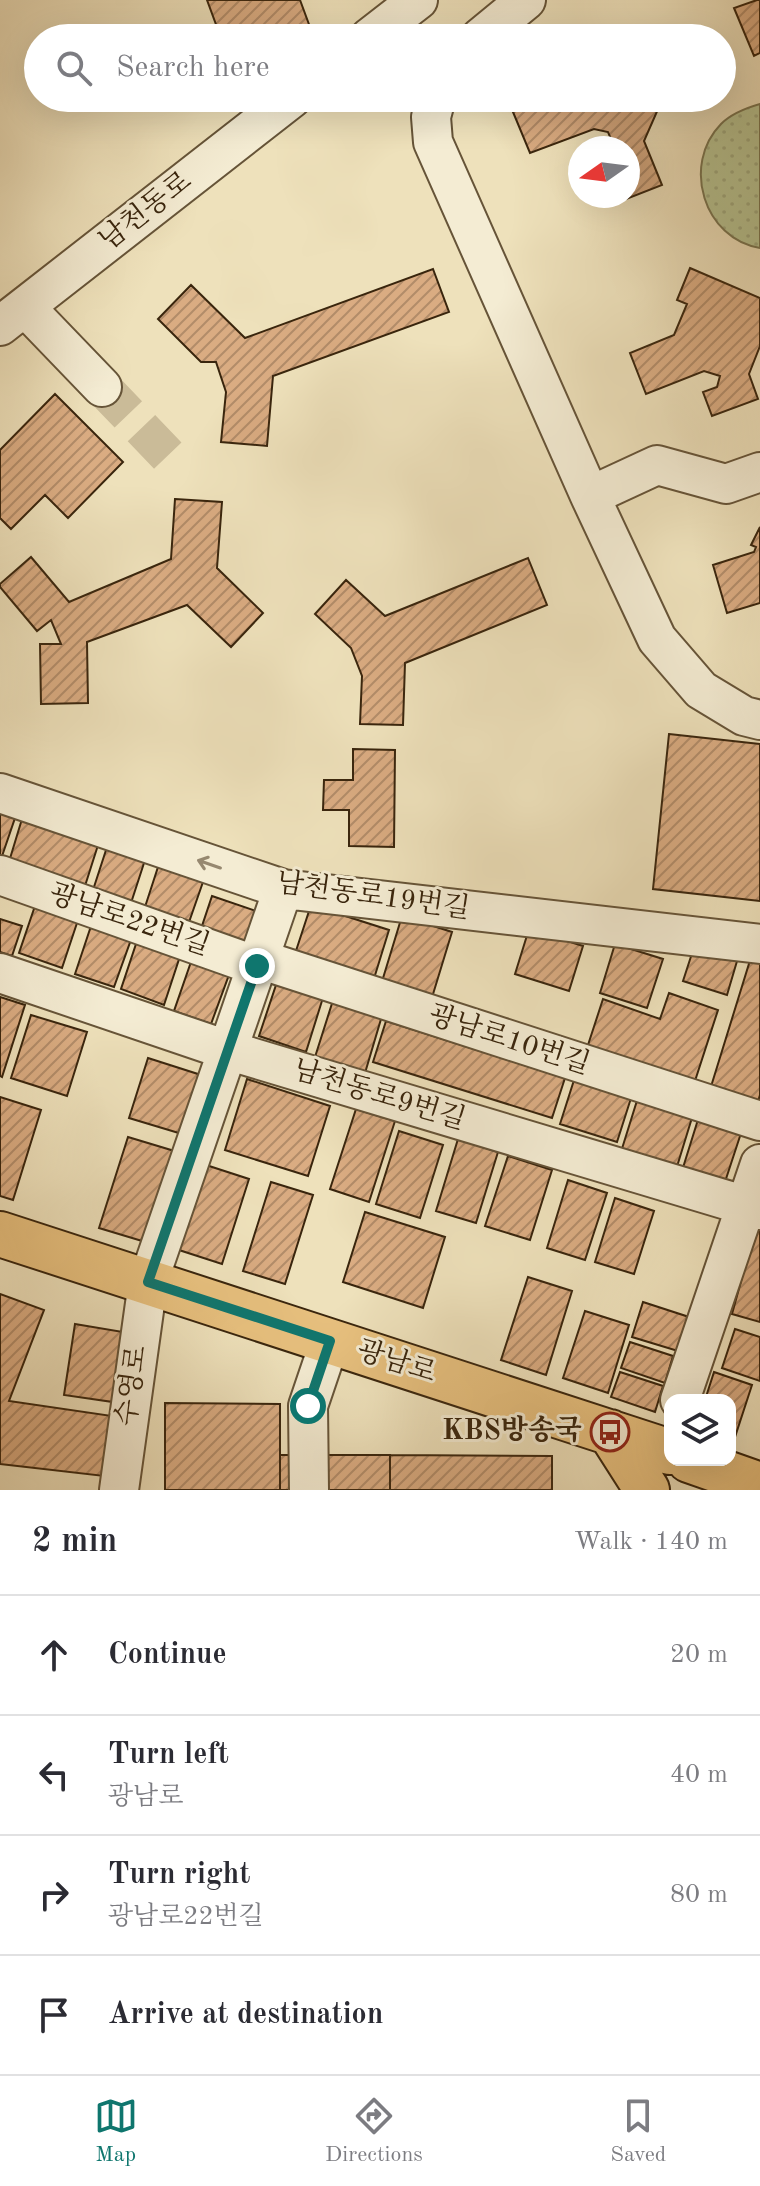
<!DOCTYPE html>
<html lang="en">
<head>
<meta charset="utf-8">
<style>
	:root { --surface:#fff; --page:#f2f2f3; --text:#2b2b33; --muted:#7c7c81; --line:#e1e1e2; --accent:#0f766e }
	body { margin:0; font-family:"Old Standard TT","Noto Serif KR",serif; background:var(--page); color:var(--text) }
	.controls { position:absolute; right:24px; bottom:24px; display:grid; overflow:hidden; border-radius:16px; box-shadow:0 8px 32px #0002 }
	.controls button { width:72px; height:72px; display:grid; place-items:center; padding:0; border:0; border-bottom:2px solid var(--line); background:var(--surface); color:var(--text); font:40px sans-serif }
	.compass { position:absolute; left:568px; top:136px; width:72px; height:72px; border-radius:50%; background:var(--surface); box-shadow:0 8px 32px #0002; rotate:256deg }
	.stop { position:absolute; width:24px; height:24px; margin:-18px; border:6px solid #0f766e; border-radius:50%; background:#fff }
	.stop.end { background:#0f766e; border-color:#fff; box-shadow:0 2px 8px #0008 }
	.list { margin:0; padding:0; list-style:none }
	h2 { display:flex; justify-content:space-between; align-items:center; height:104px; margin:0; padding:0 32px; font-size:34px }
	h2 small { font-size:26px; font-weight:400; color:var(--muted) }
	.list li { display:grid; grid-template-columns:52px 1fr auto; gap:24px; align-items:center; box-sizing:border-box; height:120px; padding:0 32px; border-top:2px solid var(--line) }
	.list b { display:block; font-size:30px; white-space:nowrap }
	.list p { margin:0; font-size:26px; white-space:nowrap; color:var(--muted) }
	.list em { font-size:26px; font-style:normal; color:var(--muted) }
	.icon { flex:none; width:44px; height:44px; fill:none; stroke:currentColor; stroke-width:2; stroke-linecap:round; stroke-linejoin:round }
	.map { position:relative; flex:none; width:760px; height:1490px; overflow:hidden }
	.search { position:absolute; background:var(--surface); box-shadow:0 8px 32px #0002; left:24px; right:24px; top:24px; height:88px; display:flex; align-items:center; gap:20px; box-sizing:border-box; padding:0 28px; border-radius:44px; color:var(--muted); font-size:30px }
	.sheet { height:584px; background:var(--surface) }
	nav { display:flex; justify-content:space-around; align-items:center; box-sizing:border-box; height:112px; border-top:2px solid var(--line); background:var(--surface); font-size:22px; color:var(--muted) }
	nav a { display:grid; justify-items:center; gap:4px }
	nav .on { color:var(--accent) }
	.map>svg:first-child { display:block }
	.green { fill:url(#green-dots); stroke:#787450; stroke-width:2 }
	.building { fill:url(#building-hatch); stroke:#39250d; stroke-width:2 }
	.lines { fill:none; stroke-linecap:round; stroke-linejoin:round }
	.minor-tunnel { stroke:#cabb98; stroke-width:38; stroke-dasharray:38 19; stroke-linecap:butt }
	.minor-casing { stroke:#665438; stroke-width:42 }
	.major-casing { stroke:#39250d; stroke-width:48 }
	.minor { stroke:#f4ecd3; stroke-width:38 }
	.major { stroke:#e7c07e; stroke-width:44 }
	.oneway { stroke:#968870 }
	.route { stroke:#0f766e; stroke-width:10 }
	.labels { text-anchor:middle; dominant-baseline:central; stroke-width:6; stroke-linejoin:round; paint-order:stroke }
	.street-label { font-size:28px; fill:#39250d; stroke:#f4ecd3 }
	.poi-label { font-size:28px; font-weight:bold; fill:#39250d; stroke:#f4ecd3; text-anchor:end }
</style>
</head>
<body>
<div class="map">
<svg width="760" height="1490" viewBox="0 0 760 1490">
	<defs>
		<pattern id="green-dots" width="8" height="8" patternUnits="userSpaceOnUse" patternTransform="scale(2)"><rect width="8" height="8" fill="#b6c392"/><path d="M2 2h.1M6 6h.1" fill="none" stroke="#9da77d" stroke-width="1.8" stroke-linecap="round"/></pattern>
		<pattern id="building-hatch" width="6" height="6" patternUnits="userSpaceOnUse" patternTransform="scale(2)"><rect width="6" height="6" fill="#daac82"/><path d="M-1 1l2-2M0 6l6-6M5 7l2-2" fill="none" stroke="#b28c69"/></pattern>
	</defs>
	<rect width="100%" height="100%" fill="#eee1bb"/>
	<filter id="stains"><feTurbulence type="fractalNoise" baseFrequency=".0025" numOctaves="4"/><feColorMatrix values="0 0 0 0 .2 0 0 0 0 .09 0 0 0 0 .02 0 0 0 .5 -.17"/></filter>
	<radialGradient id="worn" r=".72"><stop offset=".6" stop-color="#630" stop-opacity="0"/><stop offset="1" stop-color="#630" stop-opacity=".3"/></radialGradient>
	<path class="green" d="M 760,104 L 760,248 C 704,239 681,165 721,124 C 732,113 746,108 760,104 Z"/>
	<path class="building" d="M 207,0 L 300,0 L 314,38 L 221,38 Z
		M 757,0 L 760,0 L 760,53 L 754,56 L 734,8 Z
		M 550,98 L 673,98 L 672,103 L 662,100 L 644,141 L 662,185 L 616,203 L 613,196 L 628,196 L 628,148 L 608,148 L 614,146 L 608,132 L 594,129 L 530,153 L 513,112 Z
		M 690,268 L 760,298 L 760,346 L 749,374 L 758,399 L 712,416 L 703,392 L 717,387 L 720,376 L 704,371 L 646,394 L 630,353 L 674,335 L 687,304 L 677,300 Z
		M 433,269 L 449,312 L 273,376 L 267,446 L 221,442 L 226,392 L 216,362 L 201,362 L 158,319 L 191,285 L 245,338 Z
		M 55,394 L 123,462 L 68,518 L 45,495 L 11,529 L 0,518 L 0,450 Z
		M 175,499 L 222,502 L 217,568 L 263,613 L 231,647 L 187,605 L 87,642 L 88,703 L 41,704 L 40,644 L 61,644 L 51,620 L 37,631 L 0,587 L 0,584 L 31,557 L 69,602 L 171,559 Z
		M 760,527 L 760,603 L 727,613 L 713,565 L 754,552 L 756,547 L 751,545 Z
		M 528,558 L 547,605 L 405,663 L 403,725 L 360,724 L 362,676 L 351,648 L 315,614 L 346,580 L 385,616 Z
		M 669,734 L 760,744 L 760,901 L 653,889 Z
		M 353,749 L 395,750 L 394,847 L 349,846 L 349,810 L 323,810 L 324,780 L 353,780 Z
		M 0,809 L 16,815 L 0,862 Z
		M 22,819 L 99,842 L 84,889 L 8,865 Z
		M 107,847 L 145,860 L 131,903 L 93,890 Z
		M 158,867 L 203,882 L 188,925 L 144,910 Z
		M 212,896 L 259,912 L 246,948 L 200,932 Z
		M 37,900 L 80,914 L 62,968 L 19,953 Z
		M 311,905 L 389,930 L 372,985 L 293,960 Z
		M 402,916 L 452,932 L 430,1004 L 380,988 Z
		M 0,919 L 22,926 L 12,956 L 0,952 Z
		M 93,920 L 133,934 L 114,987 L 75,974 Z
		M 529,929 L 583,946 L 569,991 L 515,974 Z
		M 140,932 L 183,947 L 164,1005 L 121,989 Z
		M 697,938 L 740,951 L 727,995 L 683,981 Z
		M 615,944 L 663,959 L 647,1008 L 600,993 Z
		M 752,954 L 760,956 L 760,1095 L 756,1108 L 709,1093 Z
		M 192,959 L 230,972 L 211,1024 L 174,1011 Z
		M 280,973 L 326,988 L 306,1052 L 259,1036 Z
		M 669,993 L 718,1010 L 694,1084 L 587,1048 L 603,999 L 660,1019 Z
		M 335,994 L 384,1009 L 365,1073 L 315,1057 Z
		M 0,997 L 25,1005 L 2,1077 L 0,1076 Z
		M 31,1015 L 87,1032 L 67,1096 L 11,1078 Z
		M 386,1021 L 565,1078 L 552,1118 L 373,1062 Z
		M 148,1058 L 201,1075 L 182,1134 L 129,1118 Z
		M 575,1077 L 632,1095 L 617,1142 L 560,1124 Z
		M 247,1079 L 330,1106 L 308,1176 L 225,1150 Z
		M 640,1091 L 695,1108 L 675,1173 L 620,1155 Z
		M 0,1097 L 41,1110 L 13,1200 L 0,1196 Z
		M 356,1109 L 395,1121 L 369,1202 L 330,1189 Z
		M 701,1110 L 744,1124 L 723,1188 L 681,1174 Z
		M 399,1131 L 443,1145 L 420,1218 L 376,1204 Z
		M 128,1137 L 181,1153 L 152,1244 L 99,1228 Z
		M 458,1139 L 498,1152 L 476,1223 L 436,1211 Z
		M 508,1156 L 552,1170 L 530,1240 L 485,1226 Z
		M 206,1165 L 249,1179 L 222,1264 L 179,1250 Z
		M 568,1180 L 607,1193 L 585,1260 L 547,1248 Z
		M 271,1182 L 313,1195 L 285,1284 L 243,1271 Z
		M 615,1198 L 654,1211 L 634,1274 L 595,1262 Z
		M 365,1212 L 445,1237 L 423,1308 L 343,1282 Z
		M 755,1230 L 760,1232 L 760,1322 L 732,1314 Z
		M 528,1277 L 572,1291 L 546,1375 L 501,1360 Z
		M 0,1294 L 44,1310 L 9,1401 L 112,1416 L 104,1476 L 0,1464 Z
		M 643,1302 L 689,1317 L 678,1351 L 632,1337 Z
		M 585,1311 L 629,1325 L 608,1393 L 563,1378 Z
		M 75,1324 L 123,1332 L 113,1402 L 64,1395 Z
		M 735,1329 L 760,1337 L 760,1381 L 722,1368 Z
		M 630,1342 L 673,1356 L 665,1383 L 621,1368 Z
		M 620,1372 L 663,1386 L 655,1412 L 611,1397 Z
		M 714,1372 L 752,1385 L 734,1440 L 730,1438 L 730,1400 L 705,1400 Z
		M 165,1403 L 280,1404 L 280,1490 L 165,1490 Z
		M 280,1455 L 390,1455 L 390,1490 L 280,1490 Z
		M 390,1455 L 552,1456 L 552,1490 L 390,1490 Z"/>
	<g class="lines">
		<path class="minor-tunnel" d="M 102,387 L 172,460"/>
		<defs>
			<path id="minor" d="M 369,38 L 418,0
				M 480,38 L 526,0
				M 436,98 L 431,117 L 433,142 L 590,496 L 657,639 L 701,690 L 744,716 L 760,720
				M 25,307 L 102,387
				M 0,326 L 292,98
				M 590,496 L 657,465 L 726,484 L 760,472
				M 0,793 L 283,889 L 760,944
				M 0,875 L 257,966
				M 259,959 L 760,1121
				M 0,973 L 227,1050 L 760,1210
				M 680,1400 L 760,1164
				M 119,1490 L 148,1282 L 283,889
				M 309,1490 L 308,1406 L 330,1341"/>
			<path id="major" d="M 0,1234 L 670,1452
				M 610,1432 L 647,1490
				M 689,1460 L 760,1485"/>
		</defs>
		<use href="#minor" class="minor-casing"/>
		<use href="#major" class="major-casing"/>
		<use href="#minor" class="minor"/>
		<use href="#major" class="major"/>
	</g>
	<defs><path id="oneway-shaft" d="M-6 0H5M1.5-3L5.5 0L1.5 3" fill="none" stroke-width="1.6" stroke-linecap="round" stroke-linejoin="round" transform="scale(2)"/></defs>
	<use class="oneway" href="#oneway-shaft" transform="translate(209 864) rotate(-161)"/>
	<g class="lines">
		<path class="route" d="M 257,966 L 148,1282 L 330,1341 L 308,1406"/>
	</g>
	<defs>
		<symbol id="bus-ring" viewBox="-11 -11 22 22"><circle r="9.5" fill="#f4ecd3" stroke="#8f2418" stroke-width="1.5"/><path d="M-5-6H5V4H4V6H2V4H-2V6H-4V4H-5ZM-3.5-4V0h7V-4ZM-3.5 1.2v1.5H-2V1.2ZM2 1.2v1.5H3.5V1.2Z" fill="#8f2418"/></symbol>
	</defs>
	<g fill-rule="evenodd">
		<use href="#bus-ring" x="588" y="1410" width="44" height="44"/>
	</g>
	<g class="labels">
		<g class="street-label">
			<text transform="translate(146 212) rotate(-38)">남천동로</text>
			<text transform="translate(373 897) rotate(8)">남천동로19번길</text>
			<text transform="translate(129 921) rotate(19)">광남로22번길</text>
			<text transform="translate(509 1041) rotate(18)">광남로10번길</text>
			<text transform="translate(379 1096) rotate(17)">남천동로9번길</text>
			<text transform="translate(396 1363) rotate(18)">광남로</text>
			<text transform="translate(133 1386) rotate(-82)">수영로</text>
		</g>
		<g class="poi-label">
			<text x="582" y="1432">KBS방송국</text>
		</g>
	</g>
	<rect width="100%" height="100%" filter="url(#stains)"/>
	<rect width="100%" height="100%" fill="url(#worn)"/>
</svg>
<div class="controls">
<button><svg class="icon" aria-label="layers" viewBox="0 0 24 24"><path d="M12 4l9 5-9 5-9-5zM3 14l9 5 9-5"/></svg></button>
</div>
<svg class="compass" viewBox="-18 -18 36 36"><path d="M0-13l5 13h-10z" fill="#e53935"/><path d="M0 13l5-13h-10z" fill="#7c7c81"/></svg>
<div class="stop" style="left:308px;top:1406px"></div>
<div class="stop end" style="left:257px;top:966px"></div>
<div class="search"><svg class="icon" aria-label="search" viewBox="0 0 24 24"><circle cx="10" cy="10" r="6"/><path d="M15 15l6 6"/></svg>Search here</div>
</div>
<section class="sheet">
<h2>2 min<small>Walk · 140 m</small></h2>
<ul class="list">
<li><svg class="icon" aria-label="ahead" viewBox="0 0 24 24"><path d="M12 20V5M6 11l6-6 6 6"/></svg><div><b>Continue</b></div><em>20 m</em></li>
<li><svg class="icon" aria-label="left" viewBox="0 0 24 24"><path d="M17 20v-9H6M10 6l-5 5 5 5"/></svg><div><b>Turn left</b><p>광남로</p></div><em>40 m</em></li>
<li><svg class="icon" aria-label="right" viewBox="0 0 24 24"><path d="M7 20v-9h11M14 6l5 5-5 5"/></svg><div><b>Turn right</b><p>광남로22번길</p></div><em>80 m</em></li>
<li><svg class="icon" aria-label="arrive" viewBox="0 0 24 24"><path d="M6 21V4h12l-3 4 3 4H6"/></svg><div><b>Arrive at destination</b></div></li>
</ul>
</section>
<nav>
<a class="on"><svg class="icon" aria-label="map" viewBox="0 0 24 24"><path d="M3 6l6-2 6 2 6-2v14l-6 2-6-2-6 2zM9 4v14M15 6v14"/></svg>Map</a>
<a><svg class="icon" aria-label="directions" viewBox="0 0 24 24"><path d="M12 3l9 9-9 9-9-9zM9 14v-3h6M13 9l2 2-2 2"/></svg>Directions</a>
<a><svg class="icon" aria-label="saved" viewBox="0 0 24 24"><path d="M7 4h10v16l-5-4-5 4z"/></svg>Saved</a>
</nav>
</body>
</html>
